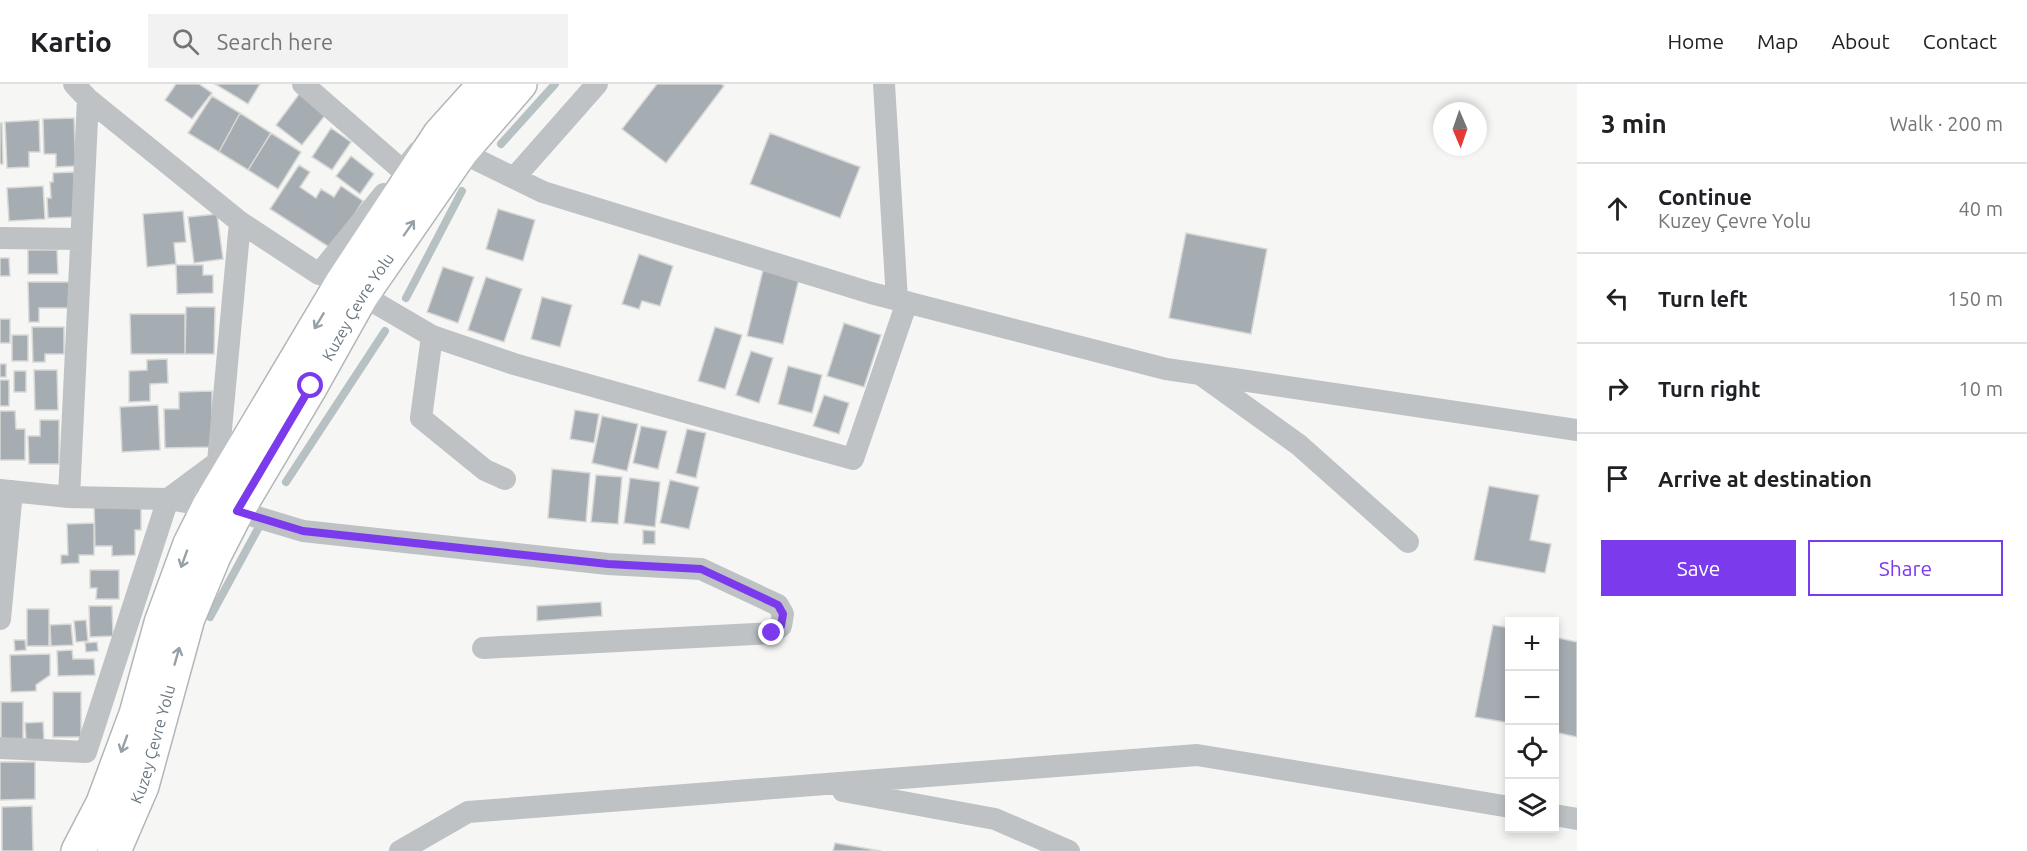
<!DOCTYPE html>
<html lang="en">
<head>
<meta charset="utf-8">
<style>
	:root { --surface:#fff; --page:#f2f2f2; --text:#202124; --muted:#757577; --line:#e0e0e0; --accent:#7c3aed }
	body { margin:0; font-family:Ubuntu,sans-serif; background:var(--page); color:var(--text) }
	.controls { position:absolute; right:18px; bottom:18px; display:grid; overflow:hidden; border-radius:0px; box-shadow:0 3px 9px #0003 }
	.controls button { width:54px; height:54px; display:grid; place-items:center; padding:0; border:0; border-bottom:2px solid var(--line); background:var(--surface); color:var(--text); font:30px sans-serif }
	.compass { position:absolute; left:1433px; top:18px; width:54px; height:54px; border-radius:50%; background:var(--surface); box-shadow:0 3px 9px #0003; rotate:178deg }
	.stop { position:absolute; width:18px; height:18px; margin:-14px; border:4px solid #7c3aed; border-radius:50%; background:#fff }
	.stop.end { background:#7c3aed; border-color:#fff; box-shadow:0 2px 6px #0008 }
	.list { margin:0; padding:0; list-style:none }
	h2 { display:flex; justify-content:space-between; align-items:center; height:78px; margin:0; padding:0 24px; font-size:26px }
	h2 small { font-size:20px; font-weight:400; color:var(--muted) }
	.list li { display:grid; grid-template-columns:39px 1fr auto; gap:18px; align-items:center; box-sizing:border-box; height:90px; padding:0 24px; border-top:2px solid var(--line) }
	.list b { display:block; font-size:22px; white-space:nowrap }
	.list p { margin:0; font-size:20px; white-space:nowrap; color:var(--muted) }
	.list em { font-size:20px; font-style:normal; color:var(--muted) }
	.actions { display:flex; gap:12px; padding:18px 24px }
	.actions a { flex:1; padding:14px 0; border:2px solid var(--accent); border-radius:0px; text-align:center; font-size:21px; color:var(--accent) }
	.actions .main { background:var(--accent); color:#fff }
	.icon { flex:none; width:33px; height:33px; fill:none; stroke:currentColor; stroke-width:2; stroke-linecap:round; stroke-linejoin:round }
	.map { position:relative; flex:none; width:1577px; height:767px; overflow:hidden }
	header { display:flex; align-items:center; gap:36px; box-sizing:border-box; height:84px; padding:0 30px; background:var(--surface); border-bottom:2px solid var(--line) }
	header strong { font-size:28px }
	nav { display:flex; gap:33px; margin-inline-start:auto; font-size:21px }
	.search { width:420px; height:54px; background:var(--page); display:flex; align-items:center; gap:15px; box-sizing:border-box; padding:0 21px; border-radius:0px; color:var(--muted); font-size:22px }
	main { display:flex }
	aside { flex:1; background:var(--surface) }
	.map>svg:first-child { display:block }
	.lines { fill:none; stroke-linecap:round; stroke-linejoin:round }
	.stream { stroke:#b7c1c4; stroke-width:8 }
	.building { fill:#a6adb2; stroke:#d8d8d6; stroke-width:1.5 }
	.primary-casing { stroke:#b2b6b9; stroke-width:36 }
	.street { stroke:#bec2c5; stroke-width:22 }
	.primary { stroke:#fff; stroke-width:33 }
	.oneway { stroke:#96a0a7 }
	.route { stroke:#7c3aed; stroke-width:8 }
	.labels { text-anchor:middle; dominant-baseline:central; stroke-width:6; stroke-linejoin:round; paint-order:stroke }
	.street-label { font-size:16px; fill:#697781; stroke:#fff }
</style>
</head>
<body>
<header>
<strong>Kartio</strong>
<div class="search"><svg class="icon" aria-label="search" viewBox="0 0 24 24"><circle cx="10" cy="10" r="6"/><path d="M15 15l6 6"/></svg>Search here</div>
<nav><a>Home</a><a>Map</a><a>About</a><a>Contact</a></nav>
</header>
<main>
<div class="map">
<svg width="1577" height="767" viewBox="0 0 1577 767">
	<rect width="100%" height="100%" fill="#f6f6f4"/>
	<g class="lines">
		<path class="stream" d="M 501,60 L 555,0
			M 406,214 L 462,107
			M 286,398 L 385,247
			M 210,533 L 260,441"/>
	</g>
	<path class="building" d="M 176,0 L 199,0 L 212,9 L 192,35 L 165,16 Z
		M 215,0 L 260,0 L 248,20 Z
		M 657,0 L 721,0 L 724,2 L 666,79 L 622,45 Z
		M 300,9 L 327,29 L 302,61 L 276,41 Z
		M 212,12 L 240,29 L 219,68 L 188,49 Z
		M 240,29 L 271,49 L 248,86 L 219,68 Z
		M 74,34 L 76,82 L 56,83 L 56,70 L 44,70 L 43,35 Z
		M 39,36 L 40,68 L 29,68 L 29,83 L 7,84 L 5,38 Z
		M 0,39 L 2,39 L 3,80 L 0,80 Z
		M 331,44 L 351,58 L 332,86 L 312,73 Z
		M 271,49 L 301,68 L 278,105 L 248,86 Z
		M 770,49 L 860,83 L 840,134 L 750,100 Z
		M 351,72 L 374,90 L 360,110 L 336,92 Z
		M 299,81 L 310,88 L 300,103 L 316,114 L 321,105 L 334,113 L 341,102 L 363,117 L 332,165 L 270,125 Z
		M 74,88 L 76,133 L 48,134 L 47,114 L 51,114 L 50,98 L 53,98 L 53,89 Z
		M 43,102 L 45,135 L 9,137 L 7,104 Z
		M 498,125 L 535,136 L 523,177 L 486,165 Z
		M 183,127 L 186,158 L 174,159 L 176,180 L 147,183 L 143,130 Z
		M 217,130 L 223,175 L 194,179 L 188,133 Z
		M 1186,149 L 1267,165 L 1251,250 L 1169,234 Z
		M 28,166 L 57,166 L 58,190 L 28,190 Z
		M 639,170 L 673,182 L 660,222 L 642,217 L 639,225 L 622,220 Z
		M 0,174 L 9,174 L 10,192 L 0,192 Z
		M 176,181 L 203,181 L 203,191 L 213,191 L 213,209 L 177,210 Z
		M 443,183 L 474,193 L 458,239 L 427,228 Z
		M 763,186 L 799,195 L 783,260 L 747,252 Z
		M 486,193 L 522,205 L 504,258 L 468,246 Z
		M 28,198 L 69,198 L 69,224 L 39,224 L 39,238 L 29,238 Z
		M 542,213 L 572,221 L 560,263 L 531,255 Z
		M 186,223 L 215,223 L 214,270 L 185,270 Z
		M 130,230 L 185,230 L 185,270 L 131,270 Z
		M 0,235 L 10,235 L 10,259 L 0,259 Z
		M 844,239 L 881,251 L 864,303 L 827,292 Z
		M 32,243 L 64,243 L 64,270 L 45,270 L 45,278 L 33,278 Z
		M 715,243 L 742,251 L 725,305 L 698,297 Z
		M 12,251 L 28,251 L 28,277 L 12,277 Z
		M 751,267 L 773,274 L 759,319 L 736,311 Z
		M 167,275 L 168,299 L 150,300 L 150,317 L 129,318 L 129,287 L 147,286 L 147,276 Z
		M 0,280 L 6,280 L 6,293 L 0,293 Z
		M 788,282 L 822,291 L 812,329 L 778,320 Z
		M 34,286 L 57,286 L 58,326 L 35,326 Z
		M 14,287 L 26,287 L 26,308 L 14,308 Z
		M 0,296 L 9,296 L 9,322 L 0,322 Z
		M 212,307 L 212,363 L 165,364 L 164,325 L 179,325 L 179,308 Z
		M 824,311 L 849,319 L 839,350 L 813,342 Z
		M 158,321 L 160,366 L 122,368 L 120,323 Z
		M 575,326 L 599,330 L 594,359 L 570,355 Z
		M 0,327 L 15,327 L 16,345 L 25,345 L 25,376 L 0,376 Z
		M 602,332 L 638,340 L 627,387 L 592,379 Z
		M 40,336 L 59,336 L 59,380 L 29,380 L 28,352 L 40,352 Z
		M 641,342 L 667,347 L 658,385 L 633,379 Z
		M 687,345 L 706,349 L 696,394 L 676,389 Z
		M 552,385 L 590,389 L 586,438 L 548,434 Z
		M 596,391 L 622,393 L 618,440 L 591,438 Z
		M 630,394 L 660,398 L 655,443 L 624,439 Z
		M 670,396 L 699,403 L 689,445 L 660,439 Z
		M 1489,402 L 1539,411 L 1530,456 L 1551,460 L 1545,489 L 1474,476 Z
		M 94,418 L 141,418 L 141,446 L 135,446 L 135,471 L 112,472 L 112,462 L 95,462 Z
		M 94,439 L 94,471 L 79,471 L 79,479 L 61,480 L 61,471 L 68,471 L 67,440 Z
		M 643,446 L 655,447 L 655,460 L 643,460 Z
		M 90,486 L 119,486 L 119,515 L 96,515 L 97,504 L 90,504 Z
		M 601,518 L 602,532 L 537,537 L 537,522 Z
		M 89,522 L 112,522 L 113,552 L 90,553 Z
		M 27,525 L 49,525 L 49,562 L 27,562 Z
		M 86,536 L 88,557 L 76,558 L 74,537 Z
		M 71,540 L 73,561 L 51,562 L 50,541 Z
		M 1493,541 L 1510,544 L 1510,639 L 1475,633 Z
		M 1554,553 L 1577,558 L 1577,653 L 1554,648 Z
		M 14,556 L 25,556 L 26,566 L 15,567 Z
		M 97,558 L 98,567 L 86,568 L 85,559 Z
		M 72,566 L 73,575 L 94,575 L 95,591 L 58,592 L 57,567 Z
		M 50,570 L 50,591 L 36,601 L 36,607 L 11,608 L 10,571 Z
		M 53,608 L 81,608 L 81,653 L 53,653 Z
		M 1,618 L 23,618 L 23,656 L 1,656 Z
		M 43,638 L 44,656 L 26,657 L 25,639 Z
		M 0,678 L 35,678 L 35,715 L 0,716 Z
		M 32,722 L 33,767 L 2,767 L 2,723 Z
		M 835,759 L 881,767 L 833,767 Z"/>
	<g class="lines">
		<defs>
			<g id="primary">
				<path d="M 78,767 L 103,719 L 136,630 L 161,539 L 190,460 L 209,422 L 343,197 L 440,50 L 485,0"/>
				<path id="s1" d="M 114,767 L 142,702 L 188,534 L 214,472 L 237,427 L 311,302 L 362,211 L 461,68 L 520,0"/>
			</g>
		</defs>
		<use href="#primary" class="primary-casing"/>
		<path class="street" d="M 303,0 L 403,87 L 418,68
			M 884,0 L 897,216
			M 461,68 L 543,108 L 871,209 L 1166,285 L 1577,346
			M 514,94 L 597,0
			M 240,138 L 319,190 L 333,194
			M 0,154 L 81,155
			M 319,190 L 384,110
			M 362,211 L 432,252 L 514,280 L 853,375 L 907,218
			M 432,252 L 421,334 L 485,386 L 505,395
			M 1203,292 L 1299,361 L 1408,458
			M 0,406 L 69,413 L 168,415 L 218,378 L 240,138 L 88,15 L 74,0
			M 69,413 L 88,15
			M 237,427 L 303,447 L 608,480 L 701,485 L 778,521 L 783,530 L 781,542 L 772,549 L 483,564
			M 0,535 L 12,407
			M 0,664 L 86,668 L 168,415 L 209,422
			M 843,707 L 995,735 L 1069,767
			M 1554,731 L 1577,735
			M 400,767 L 468,728 L 1197,671 L 1510,723"/>
		<use href="#primary" class="primary"/>
	</g>
	<defs><path id="oneway-shaft" d="M-6 0H5M1.5-3L5.5 0L1.5 3" fill="none" stroke-width="1.6" stroke-linecap="round" stroke-linejoin="round" transform="scale(1.5)"/></defs>
	<g class="oneway">
		<use href="#oneway-shaft" transform="translate(409 144) rotate(-55)"/>
		<use href="#oneway-shaft" transform="translate(319 237) rotate(121)"/>
		<use href="#oneway-shaft" transform="translate(184 475) rotate(110)"/>
		<use href="#oneway-shaft" transform="translate(177 572) rotate(-74)"/>
		<use href="#oneway-shaft" transform="translate(124 660) rotate(110)"/>
	</g>
	<g class="lines">
		<path class="route" d="M 311,302 L 237,427 L 303,447 L 608,480 L 701,485 L 778,521 L 783,530 L 781,542 L 772,549"/>
	</g>
	<g class="labels">
		<g class="street-label">
			<text stroke="none"><textPath href="#s1" startOffset="600">Kuzey Çevre Yolu</textPath></text>
			<text stroke="none"><textPath href="#s1" startOffset="114">Kuzey Çevre Yolu</textPath></text>
		</g>
	</g>
</svg>
<div class="controls">
<button>+</button>
<button>−</button>
<button><svg class="icon" aria-label="locate" viewBox="0 0 24 24"><circle cx="12" cy="12" r="6"/><path d="M12 2v4M12 18v4M2 12h4M18 12h4"/></svg></button>
<button><svg class="icon" aria-label="layers" viewBox="0 0 24 24"><path d="M12 4l9 5-9 5-9-5zM3 14l9 5 9-5"/></svg></button>
</div>
<svg class="compass" viewBox="-18 -18 36 36"><path d="M0-13l5 13h-10z" fill="#e53935"/><path d="M0 13l5-13h-10z" fill="#757577"/></svg>
<div class="stop" style="left:311px;top:302px"></div>
<div class="stop end" style="left:772px;top:549px"></div>
</div>
<aside>
<h2>3 min<small>Walk · 200 m</small></h2>
<ul class="list">
<li><svg class="icon" aria-label="ahead" viewBox="0 0 24 24"><path d="M12 20V5M6 11l6-6 6 6"/></svg><div><b>Continue</b><p>Kuzey Çevre Yolu</p></div><em>40 m</em></li>
<li><svg class="icon" aria-label="left" viewBox="0 0 24 24"><path d="M17 20v-9H6M10 6l-5 5 5 5"/></svg><div><b>Turn left</b></div><em>150 m</em></li>
<li><svg class="icon" aria-label="right" viewBox="0 0 24 24"><path d="M7 20v-9h11M14 6l5 5-5 5"/></svg><div><b>Turn right</b></div><em>10 m</em></li>
<li><svg class="icon" aria-label="arrive" viewBox="0 0 24 24"><path d="M6 21V4h12l-3 4 3 4H6"/></svg><div><b>Arrive at destination</b></div></li>
</ul>
<div class="actions"><a class="main">Save</a><a>Share</a></div>
</aside>
</main>
</body>
</html>
